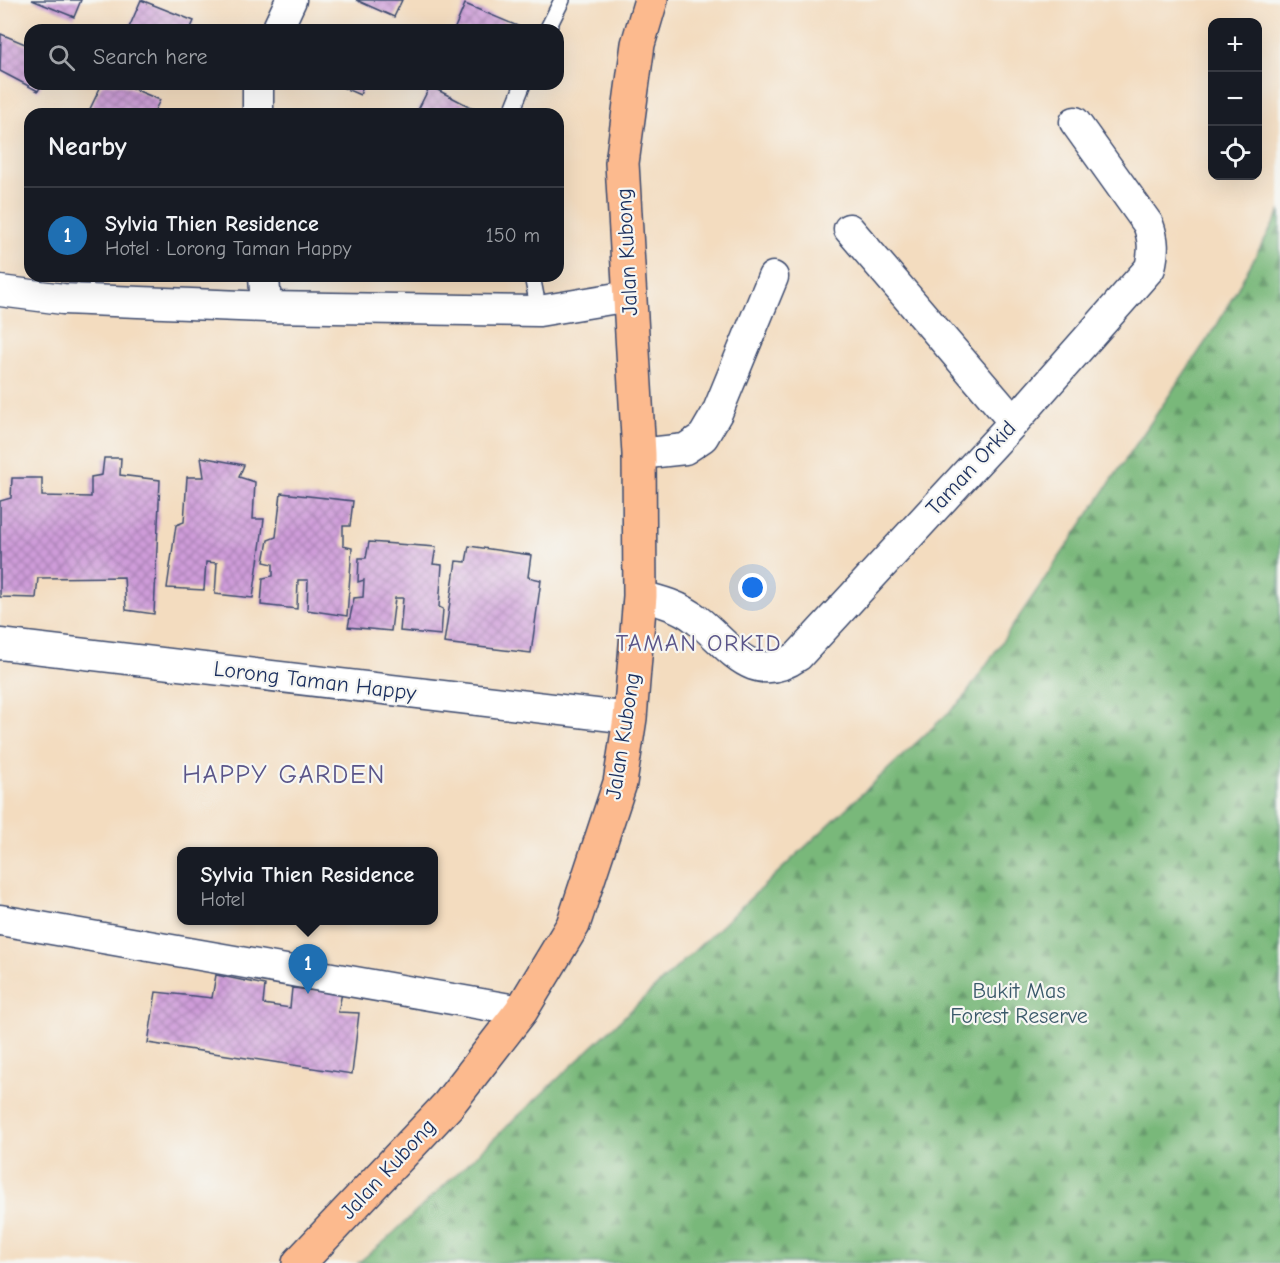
<!DOCTYPE html>
<html lang="en">
<head>
<meta charset="utf-8">
<style>
	:root { --surface:#171b24; --page:#242831; --text:#f1f3f6; --muted:#9ea1a6; --line:#363941; --accent:#1f6fb2 }
	body { margin:0; font-family:"Comic Neue",sans-serif; background:var(--page); color:var(--text) }
	.controls { position:absolute; right:18px; top:18px; display:grid; overflow:hidden; border-radius:12px; box-shadow:0 6px 24px #0002 }
	.controls button { width:54px; height:54px; display:grid; place-items:center; padding:0; border:0; border-bottom:2px solid var(--line); background:var(--surface); color:var(--text); font:30px sans-serif }
	.you { position:absolute; left:753px; top:588px; width:21px; height:21px; margin:-15px; border:4px solid #fff; border-radius:50%; background:#1a73e8; box-shadow:0 0 0 9px #1a73e833 }
	.badge { display:grid; place-items:center; width:39px; height:39px; border-radius:50%; background:var(--accent); color:#fff; font-size:20px; font-weight:700 }
	.pin { position:absolute; translate:-50% -50px; filter:drop-shadow(0 2px 3px #0008) }
	.pin::after { content:''; position:absolute; top:32px; width:21px; height:18px; background:inherit; clip-path:polygon(0 0,100% 0,50% 100%) }
	.popup { position:absolute; left:177px; top:847px; width:261px; height:78px; box-sizing:border-box; display:grid; place-content:center; border-radius:12px; background:var(--surface); filter:drop-shadow(0 2px 4px #0005); font-size:20px; white-space:nowrap; color:var(--muted) }
	.popup b { font-size:22px; color:var(--text) }
	.popup::after { content:''; position:absolute; left:50%; top:100%; margin-left:-12px; border:12px solid transparent; border-top-color:var(--surface) }
	.list { margin:0; padding:0; list-style:none }
	h2 { display:flex; justify-content:space-between; align-items:center; height:78px; margin:0; padding:0 24px; font-size:26px }
	h2 small { font-size:20px; font-weight:400; color:var(--muted) }
	.list li { display:grid; grid-template-columns:39px 1fr auto; gap:18px; align-items:center; box-sizing:border-box; height:96px; padding:0 24px; border-top:2px solid var(--line) }
	.list b { display:block; font-size:22px; white-space:nowrap }
	.list p { margin:0; font-size:20px; white-space:nowrap; color:var(--muted) }
	.list em { font-size:20px; font-style:normal; color:var(--muted) }
	.icon { flex:none; width:33px; height:33px; fill:none; stroke:currentColor; stroke-width:2; stroke-linecap:round; stroke-linejoin:round }
	.map { position:relative; flex:none; width:1280px; height:1263px; overflow:hidden }
	.search { position:absolute; background:var(--surface); box-shadow:0 6px 24px #0002; left:24px; top:24px; width:540px; height:66px; display:flex; align-items:center; gap:15px; box-sizing:border-box; padding:0 21px; border-radius:18px; color:var(--muted); font-size:22px }
	.panel { position:absolute; background:var(--surface); box-shadow:0 6px 24px #0002; left:24px; top:108px; width:540px; height:174px; border-radius:18px }
	.map>svg:first-child { display:block }
	.forest { fill:url(#forest-firs); stroke:#4a746c; stroke-width:1.5 }
	.building { fill:url(#building-cross-hatch) }
	.lines { fill:none; stroke-linecap:round; stroke-linejoin:round }
	.lane-casing { stroke:#3b496d; stroke-width:18 }
	.street-casing { stroke:#3b496d; stroke-width:33 }
	.highway-casing { stroke:#3b496d; stroke-width:36 }
	.lane { stroke:#fff; stroke-width:15 }
	.street { stroke:#fff; stroke-width:30 }
	.highway { stroke:#fcba8e; stroke-width:33 }
	.labels { text-anchor:middle; dominant-baseline:central; stroke-width:4.5; stroke-linejoin:round; paint-order:stroke }
	.street-label { font-size:22px; fill:#1b2f5e; stroke:#f6f6f2 }
	.park-label { font-size:22px; fill:#3a596a; stroke:#f6f6f2 }
	.neighbourhood-label { font-size:24px; letter-spacing:1.5px; fill:#5a5589; stroke:#f6f6f2 }
	.quarter-label { font-size:26px; letter-spacing:1.5px; fill:#5a5589; stroke:#f6f6f2 }
</style>
</head>
<body>
<div class="map">
<svg width="1280" height="1263" viewBox="0 0 1280 1263">
	<defs>
		<pattern id="forest-firs" width="22" height="20" patternUnits="userSpaceOnUse" patternTransform="scale(1.5)"><rect width="22" height="20" fill="#79b87a"/><path d="M5 1l3.5 6h-7zM16 11l3.5 6h-7z" fill="#629667"/></pattern>
		<pattern id="building-cross-hatch" width="8" height="8" patternUnits="userSpaceOnUse" patternTransform="scale(1.5)"><rect width="8" height="8" fill="#cf9cd9"/><path d="M0 0l8 8M0 8l8-8" fill="none" stroke="#a780b3"/></pattern>
	</defs>
	<rect width="100%" height="100%" fill="#f6f6f2"/>
	<filter id="ink" filterUnits="userSpaceOnUse"><feTurbulence type="fractalNoise" baseFrequency=".0167" numOctaves="2"/><feDisplacementMap in="SourceGraphic" scale="12" xChannelSelector="R" yChannelSelector="G"/><feConvolveMatrix kernelMatrix="1 2 1 2 8 2 1 2 1" color-interpolation-filters="sRGB"/></filter>
	<filter id="wash" filterUnits="userSpaceOnUse"><feTurbulence type="fractalNoise" baseFrequency=".008" numOctaves="4" result="noise"/><feDisplacementMap in="SourceGraphic" scale="24" xChannelSelector="R" yChannelSelector="G"/><feGaussianBlur stdDeviation="1.35" result="paint"/><feColorMatrix in="noise" values="0 0 0 0 0 0 0 0 0 0 0 0 0 0 0 0 0 1.4 0 .05"/><feComposite in="paint" operator="in"/></filter>
	<g filter="url(#wash)">
		<rect width="100%" height="100%" fill="#f3dcbf"/>
		<path class="forest" d="M 1280,212 L 1280,1263 L 358,1263 L 386,1240 L 963,699 L 1217,325 Z"/>
		<g id="blocks">
			<path class="building" d="M 32,0 L 81,0 L 74,17 Z
				M 141,0 L 194,21 L 190,30 L 128,30 Z
				M 356,0 L 402,0 L 394,17 Z
				M 465,4 L 527,30 L 454,30 Z
				M 1,34 L 30,46 L 30,84 L 42,84 L 38,91 L 0,71 Z
				M 102,84 L 122,84 L 160,100 L 153,114 L 92,114 L 88,113 Z
				M 335,84 L 364,84 L 360,95 Z
				M 430,86 L 484,114 L 416,114 Z
				M 201,457 L 244,465 L 239,477 L 255,482 L 253,519 L 264,519 L 253,598 L 215,594 L 217,563 L 206,562 L 204,590 L 167,588 L 176,525 L 184,522 L 187,477 L 204,477 Z
				M 104,458 L 121,458 L 120,475 L 160,480 L 154,614 L 126,610 L 124,577 L 38,578 L 36,598 L 0,597 L 0,501 L 11,498 L 12,478 L 42,478 L 42,496 L 91,497 L 91,477 L 102,475 Z
				M 281,493 L 353,501 L 350,526 L 343,526 L 343,546 L 352,548 L 347,616 L 307,610 L 308,580 L 298,580 L 297,609 L 261,605 L 263,578 L 273,576 L 273,564 L 264,562 L 268,540 L 276,537 Z
				M 369,542 L 436,547 L 433,564 L 442,565 L 439,607 L 443,609 L 441,635 L 400,631 L 403,598 L 395,598 L 391,631 L 348,627 L 354,598 L 363,597 L 364,580 L 358,582 L 359,558 L 366,558 Z
				M 469,546 L 531,555 L 528,577 L 541,580 L 531,653 L 444,643 L 456,561 L 466,562 Z
				M 216,975 L 265,985 L 263,1004 L 290,1008 L 292,988 L 342,993 L 338,1012 L 359,1013 L 352,1074 L 148,1043 L 156,992 L 212,998 Z"/>
		</g>
	</g>
	<g filter="url(#ink)">
		<use href="#blocks" fill-opacity="0" stroke="#3b496d" stroke-width="1.5"/>
		<g class="lines">
			<defs>
				<path id="lane" d="M 547,30 L 562,0
					M 511,114 L 523,84
					M 532,276 L 539,311"/>
				<path id="street" d="M 277,30 L 291,0
					M 258,114 L 258,84
					M 849,229 L 1014,422
					M 264,276 L 266,307
					M 0,291 L 63,299 L 266,307 L 539,311 L 629,296
					M 639,454 L 685,449 L 703,437 L 717,413 L 773,277
					M 640,596 C 660,601 680,606 696,619 C 730,645 752,688 798,656 L 1014,422 L 1150,268 C 1154,251 1154,240 1148,224 L 1075,122
					M 0,644 L 630,718
					M 0,920 L 521,1011"/>
				<path id="highway" d="M 299,1263 L 448,1105 L 521,1011 L 573,925 L 620,783 L 630,718 L 640,596 L 639,454 L 622,163 L 638,44 L 651,0"/>
			</defs>
			<use href="#lane" class="lane-casing"/>
			<use href="#street" class="street-casing"/>
			<use href="#highway" class="highway-casing"/>
			<use href="#lane" class="lane"/>
			<use href="#street" class="street"/>
			<use href="#highway" class="highway"/>
		</g>
	</g>
	<g class="labels">
		<g class="street-label">
			<text transform="translate(627 252) rotate(-93)">Jalan Kubong</text>
			<text transform="translate(971 468) rotate(-47)">Taman Orkid</text>
			<text transform="translate(315 681) rotate(7)">Lorong Taman Happy</text>
			<text transform="translate(623 736) rotate(-81)">Jalan Kubong</text>
			<text transform="translate(388 1169) rotate(-47)">Jalan Kubong</text>
		</g>
		<g class="park-label">
			<text x="1019" y="991">Bukit Mas<tspan x="1019" dy="25">Forest Reserve</tspan></text>
		</g>
		<g class="neighbourhood-label">
			<text x="699" y="643">TAMAN ORKID</text>
		</g>
		<g class="quarter-label">
			<text x="284" y="775">HAPPY GARDEN</text>
		</g>
	</g>
</svg>
<div class="controls">
<button>+</button>
<button>−</button>
<button><svg class="icon" aria-label="locate" viewBox="0 0 24 24"><circle cx="12" cy="12" r="6"/><path d="M12 2v4M12 18v4M2 12h4M18 12h4"/></svg></button>
</div>
<div class="you"></div>
<div class="pin badge" style="left:308px;top:994px">1</div>
<div class="popup"><b>Sylvia Thien Residence</b>Hotel</div>
<div class="search"><svg class="icon" aria-label="search" viewBox="0 0 24 24"><circle cx="10" cy="10" r="6"/><path d="M15 15l6 6"/></svg>Search here</div>
<section class="panel">
<h2>Nearby<small></small></h2>
<ul class="list">
<li><span class="badge">1</span><div><b>Sylvia Thien Residence</b><p>Hotel · Lorong Taman Happy</p></div><em>150 m</em></li>
</ul>
</section>
</div>
</body>
</html>
